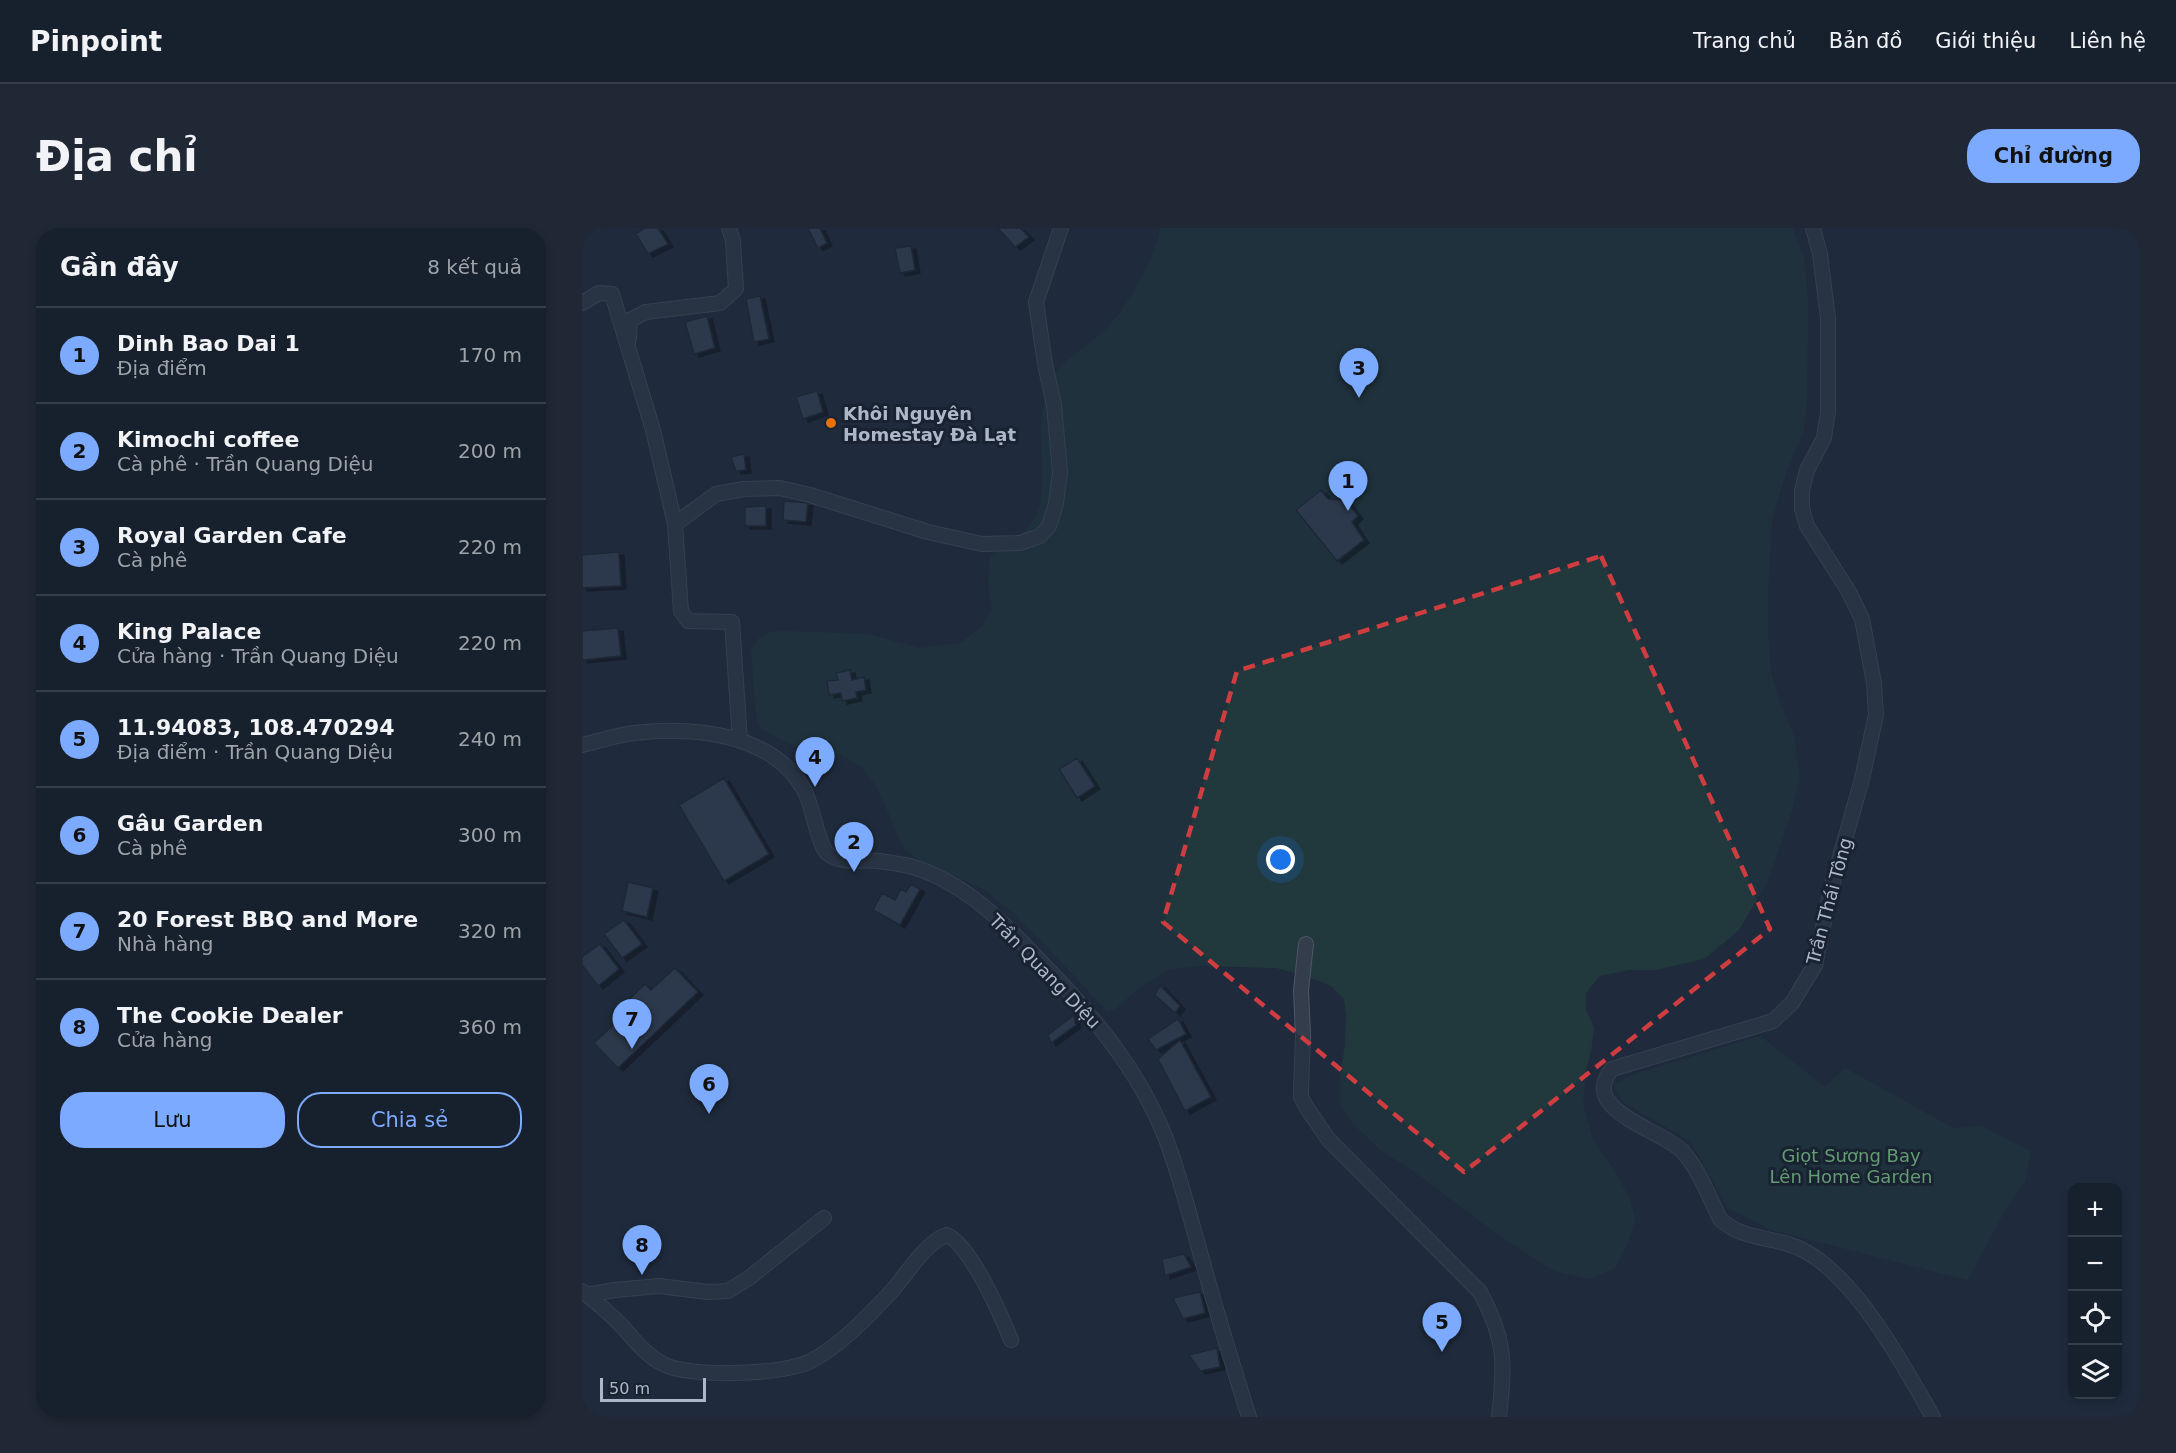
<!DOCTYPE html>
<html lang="vi">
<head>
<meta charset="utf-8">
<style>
	:root { --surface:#17202d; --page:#202835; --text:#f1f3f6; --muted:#9ea3aa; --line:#363e49; --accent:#7caaff }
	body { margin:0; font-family:"DejaVu Sans",sans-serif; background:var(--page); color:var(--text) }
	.controls { position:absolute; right:18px; bottom:18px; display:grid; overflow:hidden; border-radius:12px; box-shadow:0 3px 9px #0003 }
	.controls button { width:54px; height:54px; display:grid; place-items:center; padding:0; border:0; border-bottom:2px solid var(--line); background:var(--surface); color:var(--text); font:30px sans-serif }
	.scale { position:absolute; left:18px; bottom:15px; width:106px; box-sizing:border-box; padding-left:6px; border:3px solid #aeb7c8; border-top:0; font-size:16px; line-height:21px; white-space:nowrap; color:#aeb7c8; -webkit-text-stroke:4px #192231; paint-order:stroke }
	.you { position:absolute; left:699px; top:632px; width:21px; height:21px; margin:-15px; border:4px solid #fff; border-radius:50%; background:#1a73e8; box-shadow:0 0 0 9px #1a73e833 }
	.badge { display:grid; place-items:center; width:39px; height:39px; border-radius:50%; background:var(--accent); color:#111; font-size:20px; font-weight:700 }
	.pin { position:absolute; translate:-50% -50px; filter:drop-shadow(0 2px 3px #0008) }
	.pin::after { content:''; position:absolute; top:32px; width:21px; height:18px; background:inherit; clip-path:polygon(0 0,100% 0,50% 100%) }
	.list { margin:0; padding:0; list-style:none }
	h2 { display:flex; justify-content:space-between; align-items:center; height:78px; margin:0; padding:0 24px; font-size:26px }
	h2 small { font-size:20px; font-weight:400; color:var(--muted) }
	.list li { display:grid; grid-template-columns:39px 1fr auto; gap:18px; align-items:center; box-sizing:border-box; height:96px; padding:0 24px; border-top:2px solid var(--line) }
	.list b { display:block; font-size:22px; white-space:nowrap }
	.list p { margin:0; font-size:20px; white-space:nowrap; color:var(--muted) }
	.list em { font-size:20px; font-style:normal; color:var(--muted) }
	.actions { display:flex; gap:12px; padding:18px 24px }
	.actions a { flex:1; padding:14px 0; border:2px solid var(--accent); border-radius:24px; text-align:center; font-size:21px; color:var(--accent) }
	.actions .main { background:var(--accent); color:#111 }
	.icon { flex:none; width:33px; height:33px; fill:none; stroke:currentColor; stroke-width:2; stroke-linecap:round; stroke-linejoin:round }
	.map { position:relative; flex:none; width:1558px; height:1189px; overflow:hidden; border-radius:24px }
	header { display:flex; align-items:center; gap:36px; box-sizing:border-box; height:84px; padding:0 30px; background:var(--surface); border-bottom:2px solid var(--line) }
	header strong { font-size:28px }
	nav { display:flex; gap:33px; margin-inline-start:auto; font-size:21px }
	.intro { display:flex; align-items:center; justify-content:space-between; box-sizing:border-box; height:144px; padding:0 36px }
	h1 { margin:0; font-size:42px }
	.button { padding:15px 27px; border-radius:24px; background:var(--accent); color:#111; font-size:21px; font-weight:700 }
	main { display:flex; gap:36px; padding:0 36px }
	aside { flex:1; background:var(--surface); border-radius:24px; box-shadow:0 3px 9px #0003 }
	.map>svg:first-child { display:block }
	.green { fill:#21393d }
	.building { fill:#3e4a5f; stroke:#1b2433; stroke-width:1.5; filter:url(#shadow) }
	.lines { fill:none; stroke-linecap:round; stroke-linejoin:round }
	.minor-casing { stroke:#4e5767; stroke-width:16 }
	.minor { stroke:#333d4c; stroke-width:14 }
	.marked { fill:none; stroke:#d03d40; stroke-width:4.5; stroke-dasharray:12 8; stroke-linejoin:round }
	.food-dot { fill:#e8710a; stroke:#192231; stroke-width:2 }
	.labels { text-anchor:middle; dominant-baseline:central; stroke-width:6; stroke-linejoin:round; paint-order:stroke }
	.poi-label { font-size:18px; font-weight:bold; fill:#aeb7c8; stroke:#192231; text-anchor:start }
	.street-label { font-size:18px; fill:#aeb7c8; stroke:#192231 }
	.park-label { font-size:18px; fill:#639b72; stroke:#192231 }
</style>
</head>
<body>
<header>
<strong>Pinpoint</strong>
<nav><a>Trang chủ</a><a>Bản đồ</a><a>Giới thiệu</a><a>Liên hệ</a></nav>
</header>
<div class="intro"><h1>Địa chỉ</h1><a class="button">Chỉ đường</a></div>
<main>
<aside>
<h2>Gần đây<small>8 kết quả</small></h2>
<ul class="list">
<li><span class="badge">1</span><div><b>Dinh Bao Dai 1</b><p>Địa điểm</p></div><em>170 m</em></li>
<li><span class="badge">2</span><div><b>Kimochi coffee</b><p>Cà phê · Trần Quang Diệu</p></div><em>200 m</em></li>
<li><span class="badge">3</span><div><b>Royal Garden Cafe</b><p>Cà phê</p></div><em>220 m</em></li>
<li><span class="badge">4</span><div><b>King Palace</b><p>Cửa hàng · Trần Quang Diệu</p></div><em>220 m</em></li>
<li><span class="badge">5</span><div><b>11.94083, 108.470294</b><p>Địa điểm · Trần Quang Diệu</p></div><em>240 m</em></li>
<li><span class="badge">6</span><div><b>Gâu Garden</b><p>Cà phê</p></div><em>300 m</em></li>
<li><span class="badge">7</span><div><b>20 Forest BBQ and More</b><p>Nhà hàng</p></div><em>320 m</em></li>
<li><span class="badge">8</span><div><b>The Cookie Dealer</b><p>Cửa hàng</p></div><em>360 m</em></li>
</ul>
<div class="actions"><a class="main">Lưu</a><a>Chia sẻ</a></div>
</aside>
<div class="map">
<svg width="1558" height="1189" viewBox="0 0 1558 1189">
	<defs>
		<filter id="shadow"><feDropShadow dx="5" dy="3" stdDeviation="0" flood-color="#0009"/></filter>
	</defs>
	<rect width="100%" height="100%" fill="#1f2b3c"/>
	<path class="green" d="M 578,0 L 1210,0 L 1222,29 L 1226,74 L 1225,173 L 1221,206 L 1205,241 L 1190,292 L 1186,360 L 1186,404 L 1189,445 L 1197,473 L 1212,508 L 1218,550 L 1209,585 L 1186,653 L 1157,702 L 1122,731 L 1073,742 L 1047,742 L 1018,748 L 1004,765 L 1004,781 L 1012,800 L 1009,824 L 1004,841 L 1001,877 L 1011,912 L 1030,938 L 1047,969 L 1053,991 L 1045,1018 L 1032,1041 L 1006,1051 L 973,1043 L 944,1025 L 910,1002 L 833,944 L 797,921 L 771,896 L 757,874 L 757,854 L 763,817 L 764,788 L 762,771 L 749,758 L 722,747 L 694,740 L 620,738 L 588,741 L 558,759 L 533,781 L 525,783 L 486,741 L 433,687 L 403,662 L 341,634 L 322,621 L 296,561 L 281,540 L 258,526 L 234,524 L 216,520 L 179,501 L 174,487 L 169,422 L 177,410 L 188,404 L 201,403 L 286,406 L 337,420 L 379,415 L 401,397 L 410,380 L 406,357 L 408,330 C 424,316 449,304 456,283 C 459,276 459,267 460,260 C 463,223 451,183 472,149 C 484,129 506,118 522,103 C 542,85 576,27 578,0 Z
		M 1178,808 L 1243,859 L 1263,840 L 1371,900 L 1399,898 L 1449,923 L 1443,953 L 1423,982 L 1386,1052 L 1189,1002 L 1146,980 L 1108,913 L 1041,874 L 1032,857 L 1050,847 Z"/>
	<path class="building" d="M 63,0 L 76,0 L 86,16 L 66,26 L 54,6 Z
		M 226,0 L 238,0 L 245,15 L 236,20 Z
		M 416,0 L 438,0 L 447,9 L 433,19 Z
		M 329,18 L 333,42 L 318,45 L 313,20 Z
		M 178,68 L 187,111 L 172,114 L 164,71 Z
		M 125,88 L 133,120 L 112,126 L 103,94 Z
		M 235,163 L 241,184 L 221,191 L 214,169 Z
		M 162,226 L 164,242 L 154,243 L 149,229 Z
		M 739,262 L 746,271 L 764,272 L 776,288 L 770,294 L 782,312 L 755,333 L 714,282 Z
		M 202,273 L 226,275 L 224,294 L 201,292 Z
		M 184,278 L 184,298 L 163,298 L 163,279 Z
		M 37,324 L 39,358 L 0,360 L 0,327 Z
		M 36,400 L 39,428 L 0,432 L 0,403 Z
		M 268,442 L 270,452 L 282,449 L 284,462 L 274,464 L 275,470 L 260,473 L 259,465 L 247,467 L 245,453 L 256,452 L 254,445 Z
		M 495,530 L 513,558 L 495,570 L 477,541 Z
		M 142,550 L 187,626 L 142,653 L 97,577 Z
		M 46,654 L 71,660 L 65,689 L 40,683 Z
		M 329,656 L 338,661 L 318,697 L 291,682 L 300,665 L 313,672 L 319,661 L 324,664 Z
		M 42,692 L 60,716 L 40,730 L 22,706 Z
		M 18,716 L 37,741 L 16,758 L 0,737 L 0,729 Z
		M 93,740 L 116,764 L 36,840 L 12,815 L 39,790 L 33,785 L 63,756 L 69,762 Z
		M 578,757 L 598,778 L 593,785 L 573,767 Z
		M 492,787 L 494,797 L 469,815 L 466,807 Z
		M 596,791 L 604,806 L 574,822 L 566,811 Z
		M 598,812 L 629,869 L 603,883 L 576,831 Z
		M 602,1026 L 609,1039 L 583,1048 L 580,1031 Z
		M 618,1064 L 623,1085 L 601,1091 L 591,1070 Z
		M 635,1120 L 638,1139 L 618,1143 L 607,1127 Z"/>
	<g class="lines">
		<defs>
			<path id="minor" d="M 1231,0 L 1238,26 L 1246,90 L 1246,184 L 1242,210 L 1225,242 L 1220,263 L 1220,281 L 1225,298 L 1267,364 L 1280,391 L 1292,455 L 1294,487 L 1280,551 L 1249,661 L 1233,737 L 1210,775 L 1191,793 L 1030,841 C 996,883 1079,901 1100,923 C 1117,941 1127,969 1138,991 C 1161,1013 1192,1008 1219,1021 C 1274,1048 1321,1137 1351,1189
				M 0,75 L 17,65 L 30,66 L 71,202 L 93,296 L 99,383 L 106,393 L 150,394 L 158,513
				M 47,111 L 48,92 L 64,84 L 138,75 L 154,61 L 151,13 L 147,0
				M 93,296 L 134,266 L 162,261 L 198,260 L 228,267 L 346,304 L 400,316 L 438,315 L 458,308 L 467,298 L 474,276 L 478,244 L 472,177 L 463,136 L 454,74 L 479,0
				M 0,517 C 17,513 35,507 52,505 C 110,498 189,505 221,560 C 231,576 235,615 245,625 C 259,637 281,631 297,633 C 309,635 323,636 334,640 C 354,646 374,658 391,670 C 417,690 439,713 461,736 C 511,787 558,844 584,911 C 599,951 609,993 621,1035 C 635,1086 651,1138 667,1189
				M 724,716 L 719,762 L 721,808 L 719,862 L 719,869 L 725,880 L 746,911 L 898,1064 C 924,1112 923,1136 917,1189
				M 0,1063 C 13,1073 26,1084 38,1096 C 51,1110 63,1127 81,1136 C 106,1150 203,1147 229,1133 C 259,1117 284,1090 308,1065 C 323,1049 344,1013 365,1007 C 389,1018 419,1087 429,1112
				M 5,1067 L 33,1062 L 77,1058 L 126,1064 L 146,1063 L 167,1050 L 242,990"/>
		</defs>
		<use href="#minor" class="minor-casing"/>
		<use href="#minor" class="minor"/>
	</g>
	<path d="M0 0H1558V1189H0ZM 1019,328 L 1188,701 L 882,944 L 581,694 L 655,443 Z" fill="#1f2b3c" fill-opacity=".55" fill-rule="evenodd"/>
	<path class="marked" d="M 1019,328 L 1188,701 L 882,944 L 581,694 L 655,443 Z"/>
	<circle class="food-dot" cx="249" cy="195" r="6"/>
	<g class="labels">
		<g class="poi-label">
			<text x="261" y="185">Khôi Nguyên<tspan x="261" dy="21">Homestay Đà Lạt</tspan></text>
		</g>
		<g class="street-label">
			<text transform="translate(1247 673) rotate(-75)">Trần Thái Tông</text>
			<text transform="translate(463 743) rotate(46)">Trần Quang Diệu</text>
		</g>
		<g class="park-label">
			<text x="1269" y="927">Giọt Sương Bay<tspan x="1269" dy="21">Lên Home Garden</tspan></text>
		</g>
	</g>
</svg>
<div class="controls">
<button>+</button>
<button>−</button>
<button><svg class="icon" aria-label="locate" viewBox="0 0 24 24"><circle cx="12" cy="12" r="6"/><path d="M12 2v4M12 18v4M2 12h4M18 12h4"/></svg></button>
<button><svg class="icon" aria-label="layers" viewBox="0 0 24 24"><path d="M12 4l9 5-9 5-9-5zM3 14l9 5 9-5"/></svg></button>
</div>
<div class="scale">50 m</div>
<div class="you"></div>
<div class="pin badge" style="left:766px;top:283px">1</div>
<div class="pin badge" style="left:272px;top:644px">2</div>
<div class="pin badge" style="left:777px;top:170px">3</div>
<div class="pin badge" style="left:233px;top:559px">4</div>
<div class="pin badge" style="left:860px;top:1124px">5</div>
<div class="pin badge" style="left:127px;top:886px">6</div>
<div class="pin badge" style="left:50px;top:821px">7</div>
<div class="pin badge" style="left:60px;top:1047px">8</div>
</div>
</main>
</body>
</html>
